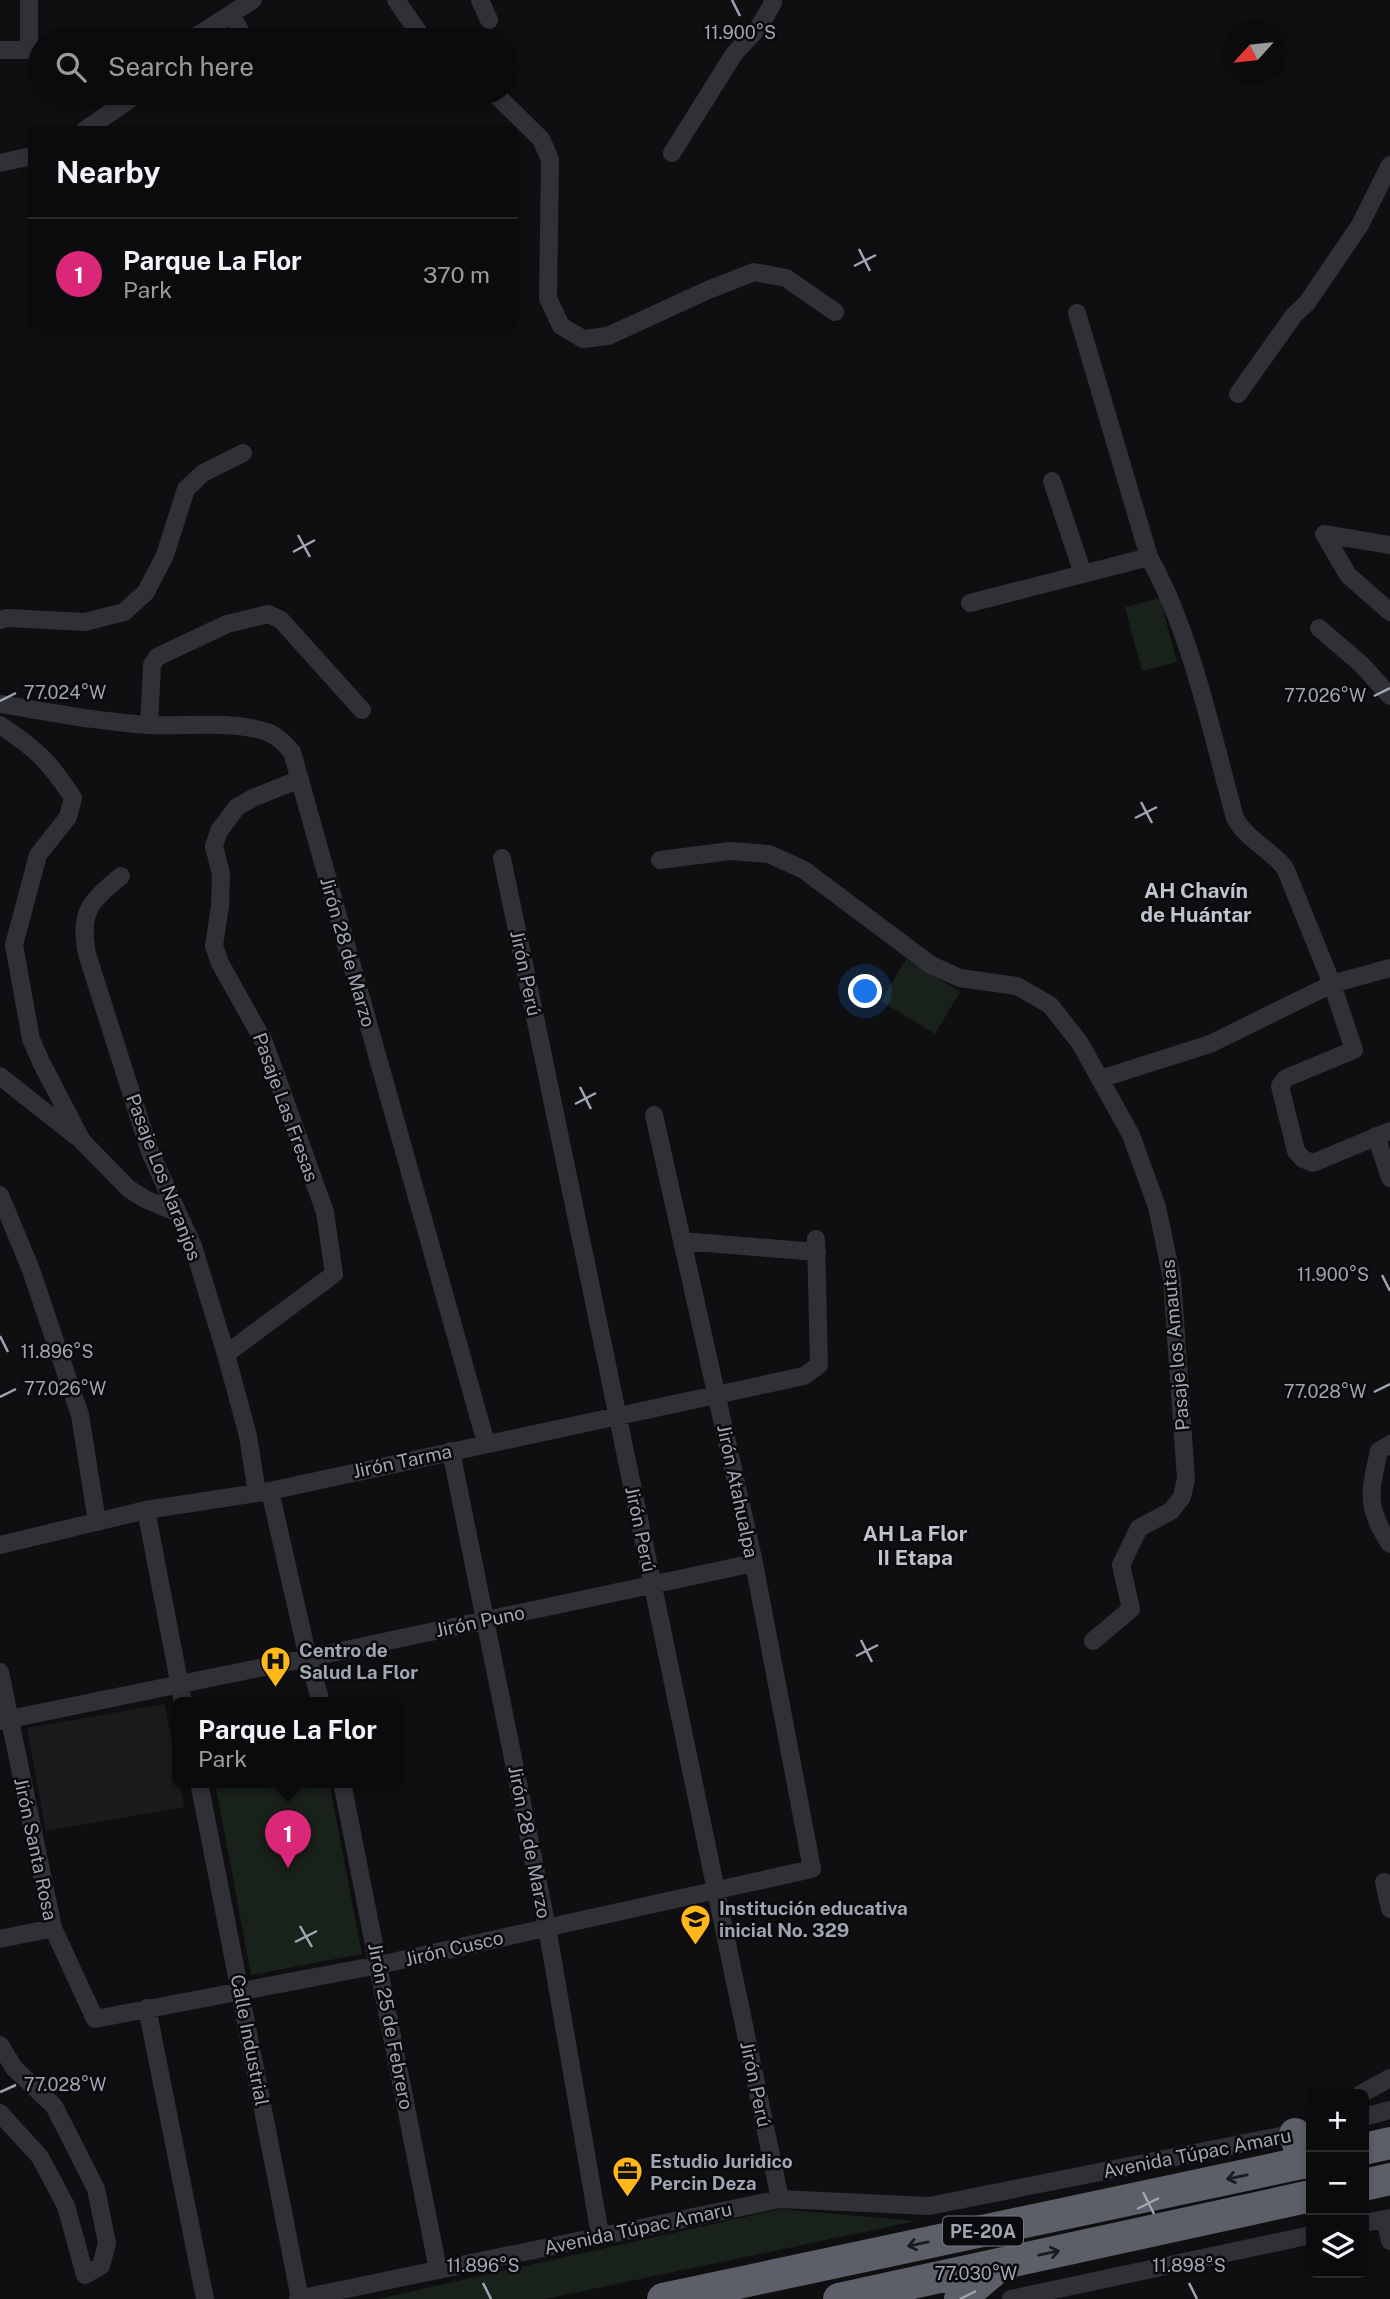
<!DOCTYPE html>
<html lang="en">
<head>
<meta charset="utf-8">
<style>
	:root { --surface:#0b0b0d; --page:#141416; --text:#f1f3f6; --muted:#9a9b9d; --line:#2b2b2e; --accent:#db2777 }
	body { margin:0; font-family:"Public Sans",sans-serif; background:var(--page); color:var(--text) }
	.controls { position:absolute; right:21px; bottom:21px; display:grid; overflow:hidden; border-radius:10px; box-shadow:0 4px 10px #0003 }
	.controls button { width:63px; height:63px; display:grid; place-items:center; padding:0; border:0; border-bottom:2px solid var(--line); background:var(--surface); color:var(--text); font:35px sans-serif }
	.compass { position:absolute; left:1222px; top:21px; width:63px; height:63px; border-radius:50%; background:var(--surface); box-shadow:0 4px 10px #0003; rotate:243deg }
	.you { position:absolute; left:866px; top:992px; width:24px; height:24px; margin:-18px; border:5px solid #fff; border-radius:50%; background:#1a73e8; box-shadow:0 0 0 10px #1a73e833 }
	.badge { display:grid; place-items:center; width:46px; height:46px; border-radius:50%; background:var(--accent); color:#fff; font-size:23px; font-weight:700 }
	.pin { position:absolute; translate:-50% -58px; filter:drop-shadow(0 2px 4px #0008) }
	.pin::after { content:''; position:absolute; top:37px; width:24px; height:21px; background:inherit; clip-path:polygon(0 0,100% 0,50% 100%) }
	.popup { position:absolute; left:172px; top:1697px; width:231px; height:91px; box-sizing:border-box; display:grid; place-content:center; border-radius:10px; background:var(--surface); filter:drop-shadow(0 2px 5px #0005); font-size:23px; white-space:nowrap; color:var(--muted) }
	.popup b { font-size:26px; color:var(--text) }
	.popup::after { content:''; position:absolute; left:50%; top:100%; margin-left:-14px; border:14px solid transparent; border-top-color:var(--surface) }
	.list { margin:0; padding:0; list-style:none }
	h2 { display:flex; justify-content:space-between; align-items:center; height:91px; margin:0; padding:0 28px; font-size:30px }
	h2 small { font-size:23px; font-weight:400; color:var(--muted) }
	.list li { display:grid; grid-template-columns:46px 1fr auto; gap:21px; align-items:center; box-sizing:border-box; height:112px; padding:0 28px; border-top:2px solid var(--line) }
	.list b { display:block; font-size:26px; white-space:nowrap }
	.list p { margin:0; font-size:23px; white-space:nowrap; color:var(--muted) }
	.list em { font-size:23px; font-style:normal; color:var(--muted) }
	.icon { flex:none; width:38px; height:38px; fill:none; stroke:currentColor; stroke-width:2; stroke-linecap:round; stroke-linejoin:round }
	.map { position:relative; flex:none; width:1390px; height:2299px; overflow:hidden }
	.search { position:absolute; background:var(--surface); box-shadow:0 4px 10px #0003; left:28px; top:28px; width:490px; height:77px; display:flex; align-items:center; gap:18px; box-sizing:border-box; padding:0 24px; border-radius:38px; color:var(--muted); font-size:26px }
	.panel { position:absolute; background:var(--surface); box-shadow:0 4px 10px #0003; left:28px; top:126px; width:490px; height:203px; border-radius:10px }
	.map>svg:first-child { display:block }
	.built { fill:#1b1b1e }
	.green { fill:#19211b }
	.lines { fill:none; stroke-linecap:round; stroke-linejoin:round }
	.street { stroke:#303136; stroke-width:18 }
	.highway { stroke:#5c5f68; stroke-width:32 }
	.oneway { stroke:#1a1b1e }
	.ticks { fill:none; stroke:#9fa5b3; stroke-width:2.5 }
	.labels { text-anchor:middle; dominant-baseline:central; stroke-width:5; stroke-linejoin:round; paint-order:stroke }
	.shield { fill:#0a0a0c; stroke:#727681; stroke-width:2 }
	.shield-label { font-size:18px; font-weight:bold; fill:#9fa5b3 }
	.street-label { font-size:19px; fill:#9fa5b3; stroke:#0a0a0c }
	.poi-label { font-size:19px; font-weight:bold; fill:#9fa5b3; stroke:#0a0a0c; text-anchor:start }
	.neighbourhood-label { font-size:21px; font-weight:bold; fill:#c0c4cf; stroke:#0a0a0c }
	.ticks-label { font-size:18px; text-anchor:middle; fill:#9fa5b3; stroke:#0a0a0c; stroke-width:5; stroke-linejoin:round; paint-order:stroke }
</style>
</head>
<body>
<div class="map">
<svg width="1390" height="2299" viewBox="0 0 1390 2299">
	<rect width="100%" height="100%" fill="#0f0f11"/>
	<path class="built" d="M 165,1704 L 184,1807 L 46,1831 L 27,1728 Z"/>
	<path class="green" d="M 1160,598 L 1177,662 L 1142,671 L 1125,607 Z
		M 906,959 L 960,992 L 935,1034 L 881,1001 Z
		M 215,1782 L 329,1782 L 362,1954 L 251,1975 Z
		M 781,2209 L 916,2221 L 545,2299 L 377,2299 Z"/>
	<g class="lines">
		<path class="street" d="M 396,0 L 424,40
			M 480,0 L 489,20
			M 231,14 L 245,40
			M 190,40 L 253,0
			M 0,50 L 38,50
			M 29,50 L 29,0
			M 494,93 L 541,139 L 550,159 L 548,298 L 561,326 L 583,339 L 608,336 L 708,290 L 754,272 L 786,278 L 835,312
			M 85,130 L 139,93
			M 672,153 L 734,54 L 759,27 L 773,3 L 772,0
			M 0,163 L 32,156
			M 1077,313 L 1149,557 C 1191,632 1212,734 1235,818 C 1247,840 1270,849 1285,868 L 1332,984 L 1354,1050 L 1286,1078 L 1280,1086 L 1296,1151 L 1303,1159 L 1313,1163 L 1390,1131
			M 1238,394 L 1294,315 L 1307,303 L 1360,225 L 1390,165
			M 1052,481 L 1083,574
			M 1390,545 L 1324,534 L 1348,575 L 1390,612
			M 970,603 L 1149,557
			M 0,620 L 7,618 L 85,622 L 124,612 L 146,592 L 165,555 L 186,489 L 203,473 L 243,453
			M 1319,628 L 1361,664 L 1390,696
			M 0,704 C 50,712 99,722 149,725 C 187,727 230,720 267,732 C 278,736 285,744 292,752 L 486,1443
			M 0,725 C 36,749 50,762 73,798 L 68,817 L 38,855 L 14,945 L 31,1039 L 41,1062 L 82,1141 L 129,1189 L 145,1199 L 176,1212
			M 149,725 L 152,665 L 157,657 L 227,624 L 268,614 L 281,620 L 362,710
			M 502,858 L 780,2199
			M 660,860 L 730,851 L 769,854 L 804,870 L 931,965 L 960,978 L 1017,986 L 1050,1005 L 1080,1043 L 1131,1135 L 1157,1207 L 1172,1279 L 1186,1479 L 1182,1497 L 1171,1511 L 1139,1528 L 1121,1565 L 1131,1609 L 1093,1641
			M 121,876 C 90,902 79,911 87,954 L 150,1152 L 193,1246 L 226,1354 L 248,1436 L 257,1493
			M 0,1076 L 77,1137
			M 1100,1079 L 1210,1044 L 1332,984 L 1390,968
			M 1376,1136 L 1390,1178
			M 0,1195 L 31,1270 L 80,1415 L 97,1522
			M 682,1241 L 817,1252
			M 226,1354 L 334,1274 L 325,1212 L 264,1042 L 220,963 L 214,946 L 220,906 L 221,874 L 214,846 L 219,831 L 237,807 L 253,798 L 300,779
			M 1390,1444 L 1379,1451 C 1370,1491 1365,1507 1390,1544
			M 451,1451 L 547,1927 L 600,2235
			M 270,1491 L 308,1658 L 321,1702
			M 146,1510 L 183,1702
			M 0,1545 L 146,1510 L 270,1491 L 804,1376 L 819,1365 L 816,1239
			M 0,1672 L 53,1928 L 95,2019 L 379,1965 L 812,1869 L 754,1563 L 654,1115
			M 0,1721 L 308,1658 L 754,1563
			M 199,1782 L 300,2299
			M 342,1782 L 438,2270
			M 1384,1882 L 1390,1909
			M 0,1939 L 53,1928
			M 147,2008 L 205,2299
			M 0,2045 L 14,2068 L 54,2106 L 96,2189 L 107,2243 L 101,2266 L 85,2275 L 66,2206 L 40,2157 L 0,2113
			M 1361,2094 L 1390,2078
			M 1364,2117 L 1390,2110
			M 1385,2219 L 1390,2241
			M 1364,2223 L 1390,2218
			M 298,2299 L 780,2199 L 929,2206 L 1311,2130
			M 1011,2299 L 1311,2235"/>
		<path class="highway" d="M 1295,2134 L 1304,2163
			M 1364,2149 L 1390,2143
			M 1364,2185 L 1390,2179
			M 663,2299 L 1311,2161
			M 839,2299 L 1311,2196
			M 960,2299 L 999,2266"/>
	</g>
	<defs><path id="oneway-shaft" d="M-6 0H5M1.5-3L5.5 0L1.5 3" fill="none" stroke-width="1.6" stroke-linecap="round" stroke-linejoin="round" transform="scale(1.75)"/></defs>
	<g class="oneway">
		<use href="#oneway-shaft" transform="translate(1237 2177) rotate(168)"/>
		<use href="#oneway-shaft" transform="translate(918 2244) rotate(168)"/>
		<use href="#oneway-shaft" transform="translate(1049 2253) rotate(-12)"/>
	</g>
	<path class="ticks" d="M 732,0 L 740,16M 859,249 L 870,271M 854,266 L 876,255M 298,535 L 310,557M 293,552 L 315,540M 1374,696 L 1390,688M 0,701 L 16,693M 1141,802 L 1152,823M 1135,818 L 1157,807M 580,1087 L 591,1109M 575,1104 L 596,1093M 1382,1275 L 1390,1291M 0,1336 L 8,1352M 1374,1392 L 1390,1384M 0,1397 L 16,1389M 861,1640 L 872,1662M 856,1656 L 878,1645M 300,1926 L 312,1947M 295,1942 L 317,1931M 0,2092 L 16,2085M 1143,2192 L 1154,2214M 1137,2209 L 1159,2198M 483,2283 L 491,2299M 1189,2283 L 1197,2299M 960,2299 L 976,2291"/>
	<defs>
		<symbol id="hospital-pin" viewBox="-11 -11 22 30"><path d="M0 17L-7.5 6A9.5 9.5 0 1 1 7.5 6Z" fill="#ffb719" stroke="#0a0a0c"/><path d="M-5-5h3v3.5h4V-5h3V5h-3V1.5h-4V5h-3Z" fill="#111"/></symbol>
		<symbol id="school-pin" viewBox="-11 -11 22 30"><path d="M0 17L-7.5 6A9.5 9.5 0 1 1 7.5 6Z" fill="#ffb719" stroke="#0a0a0c"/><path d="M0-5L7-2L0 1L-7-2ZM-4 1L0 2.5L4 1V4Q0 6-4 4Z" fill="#111"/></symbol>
		<symbol id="office-pin" viewBox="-11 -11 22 30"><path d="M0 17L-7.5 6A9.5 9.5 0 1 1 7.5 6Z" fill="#ffb719" stroke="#0a0a0c"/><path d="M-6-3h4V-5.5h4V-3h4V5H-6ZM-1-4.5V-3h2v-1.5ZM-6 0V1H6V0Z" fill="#111"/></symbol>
	</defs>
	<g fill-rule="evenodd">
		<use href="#hospital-pin" x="258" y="1644" width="35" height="47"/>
		<use href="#school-pin" x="678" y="1902" width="35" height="47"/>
		<use href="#office-pin" x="610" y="2154" width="35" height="47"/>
	</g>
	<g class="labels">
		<rect class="shield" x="943" y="2216.5" width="80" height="29" rx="5"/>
		<g class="shield-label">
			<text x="983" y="2231">PE-20A</text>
		</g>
		<g class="street-label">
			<text transform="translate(348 952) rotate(74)">Jirón 28 de Marzo</text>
			<text transform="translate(526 973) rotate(78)">Jirón Perú</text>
			<text transform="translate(286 1107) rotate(70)">Pasaje Las Fresas</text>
			<text transform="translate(164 1177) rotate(69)">Pasaje Los Naranjos</text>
			<text transform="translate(1175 1345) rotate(-95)">Pasaje los Amautas</text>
			<text transform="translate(402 1461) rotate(-12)">Jirón Tarma</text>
			<text transform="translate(738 1491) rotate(78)">Jirón Atahualpa</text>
			<text transform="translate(641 1529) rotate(78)">Jirón Perú</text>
			<text transform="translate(480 1621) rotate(-12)">Jirón Puno</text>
			<text transform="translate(530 1842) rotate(79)">Jirón 28 de Marzo</text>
			<text transform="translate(36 1849) rotate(78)">Jirón Santa Rosa</text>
			<text transform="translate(454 1948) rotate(-13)">Jirón Cusco</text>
			<text transform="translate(391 2026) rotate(79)">Jirón 25 de Febrero</text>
			<text transform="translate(250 2040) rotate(79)">Calle Industrial</text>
			<text transform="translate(756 2084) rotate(78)">Jirón Perú</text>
			<text transform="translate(1197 2153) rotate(-11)">Avenida Túpac Amaru</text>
			<text transform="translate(638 2228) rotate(-12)">Avenida Túpac Amaru</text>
		</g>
		<g class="poi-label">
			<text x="299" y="1650">Centro de<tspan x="299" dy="22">Salud La Flor</tspan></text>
			<text x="719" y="1908">Institución educativa<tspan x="719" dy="22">inicial No. 329</tspan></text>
			<text x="650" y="2161">Estudio Juridico<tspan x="650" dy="22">Percin Deza</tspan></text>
		</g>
		<g class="neighbourhood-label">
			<text x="1196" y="890">AH Chavín<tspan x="1196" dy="24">de Huántar</tspan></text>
			<text x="915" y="1533">AH La Flor<tspan x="915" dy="24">II Etapa</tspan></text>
		</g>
	</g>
	<g class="ticks-label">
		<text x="740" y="39">11.900°S</text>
		<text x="65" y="699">77.024°W</text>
		<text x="1325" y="702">77.026°W</text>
		<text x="1333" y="1281">11.900°S</text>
		<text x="57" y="1358">11.896°S</text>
		<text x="65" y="1395">77.026°W</text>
		<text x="1325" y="1398">77.028°W</text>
		<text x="65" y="2091">77.028°W</text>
		<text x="483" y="2272">11.896°S</text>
		<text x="1189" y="2272">11.898°S</text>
		<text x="976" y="2280">77.030°W</text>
	</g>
</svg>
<div class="controls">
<button>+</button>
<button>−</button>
<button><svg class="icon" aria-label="layers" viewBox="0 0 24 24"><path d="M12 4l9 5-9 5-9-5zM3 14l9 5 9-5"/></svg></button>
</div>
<svg class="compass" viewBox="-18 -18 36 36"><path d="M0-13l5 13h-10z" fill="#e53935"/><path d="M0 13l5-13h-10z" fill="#9a9b9d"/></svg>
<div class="you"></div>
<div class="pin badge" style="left:288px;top:1868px">1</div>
<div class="popup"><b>Parque La Flor</b>Park</div>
<div class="search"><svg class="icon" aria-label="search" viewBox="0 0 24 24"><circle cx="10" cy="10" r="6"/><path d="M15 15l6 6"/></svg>Search here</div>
<section class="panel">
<h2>Nearby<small></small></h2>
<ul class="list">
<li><span class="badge">1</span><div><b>Parque La Flor</b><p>Park</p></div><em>370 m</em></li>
</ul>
</section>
</div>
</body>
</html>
